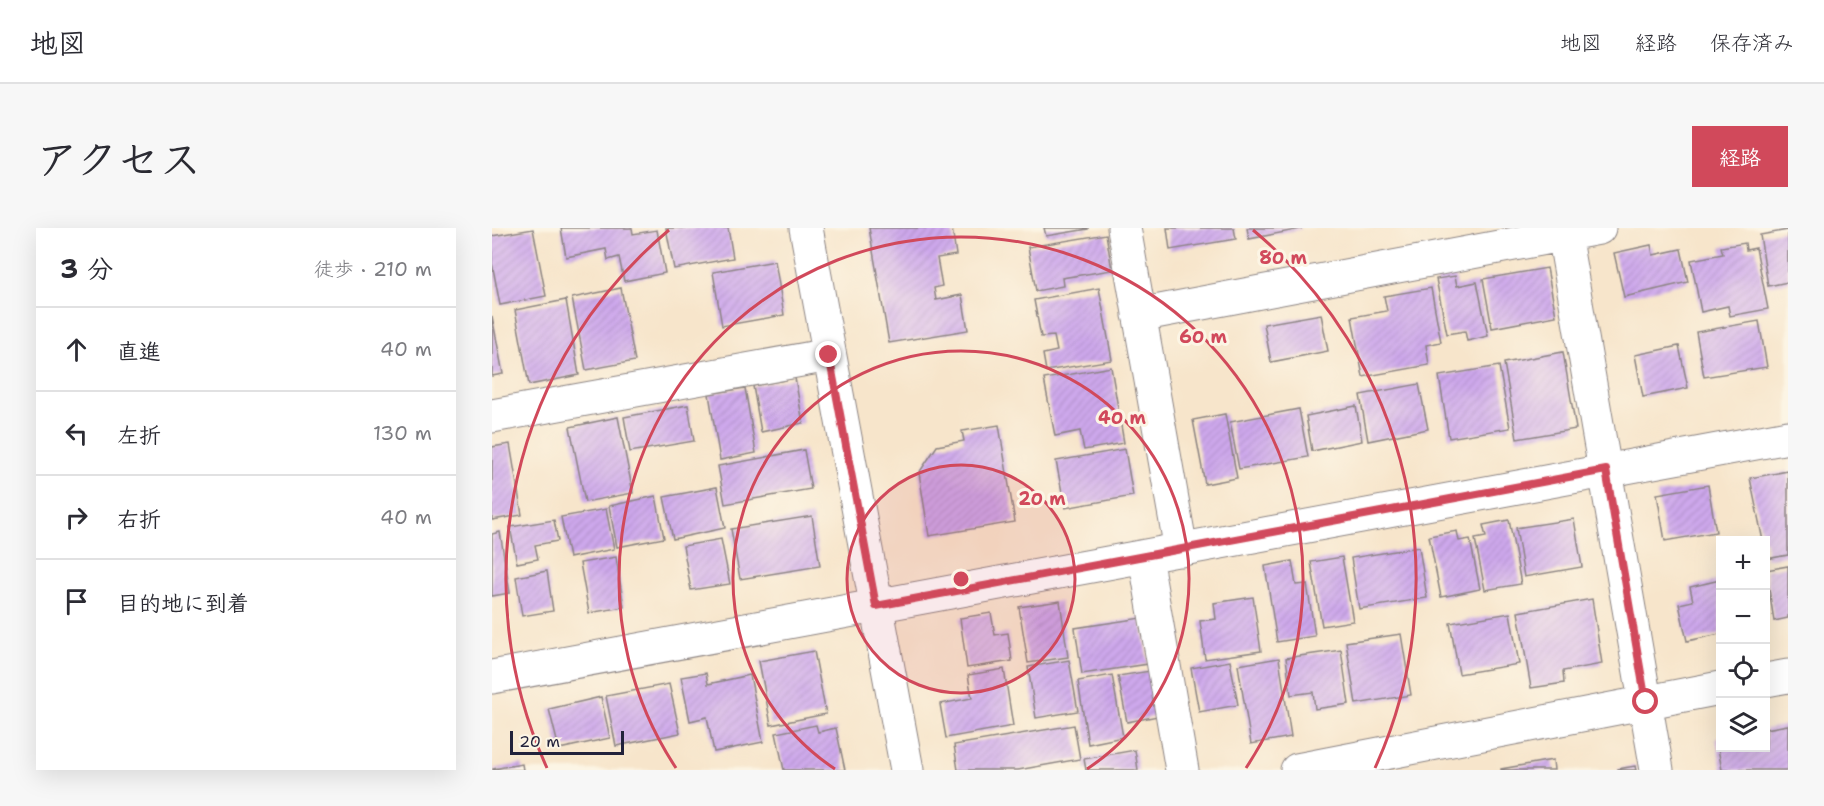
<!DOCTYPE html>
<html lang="ja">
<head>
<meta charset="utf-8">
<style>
	:root { --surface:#fff; --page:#f7f7f7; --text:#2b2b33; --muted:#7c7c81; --line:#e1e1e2; --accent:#d1495b }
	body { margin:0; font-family:"Shantell Sans","Klee One",sans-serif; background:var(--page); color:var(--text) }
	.controls { position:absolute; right:18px; bottom:18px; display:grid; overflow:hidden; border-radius:0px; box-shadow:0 6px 24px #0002 }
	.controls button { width:54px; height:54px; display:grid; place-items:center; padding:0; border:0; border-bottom:2px solid var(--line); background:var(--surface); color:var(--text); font:30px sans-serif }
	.scale { position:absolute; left:18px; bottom:15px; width:114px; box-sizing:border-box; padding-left:6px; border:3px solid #22223b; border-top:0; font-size:16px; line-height:21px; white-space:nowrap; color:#22223b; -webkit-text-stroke:4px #fcf5e5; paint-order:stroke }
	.stop { position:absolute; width:18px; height:18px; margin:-14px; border:4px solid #d1495b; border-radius:50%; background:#fff }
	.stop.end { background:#d1495b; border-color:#fff; box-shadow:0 2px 6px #0008 }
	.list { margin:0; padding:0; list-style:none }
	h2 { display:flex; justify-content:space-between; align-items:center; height:78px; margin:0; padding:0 24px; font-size:26px }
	h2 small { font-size:20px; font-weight:400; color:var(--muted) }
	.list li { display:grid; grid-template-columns:39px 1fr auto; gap:18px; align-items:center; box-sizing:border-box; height:84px; padding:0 24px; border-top:2px solid var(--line) }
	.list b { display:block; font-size:22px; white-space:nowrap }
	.list em { font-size:20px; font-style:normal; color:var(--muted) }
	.icon { flex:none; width:33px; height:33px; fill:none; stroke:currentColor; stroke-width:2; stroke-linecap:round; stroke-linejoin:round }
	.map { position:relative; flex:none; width:1296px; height:542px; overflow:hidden; border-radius:0px }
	header { display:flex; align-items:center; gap:36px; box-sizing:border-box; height:84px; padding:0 30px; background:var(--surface); border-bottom:2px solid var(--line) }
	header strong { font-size:28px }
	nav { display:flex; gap:33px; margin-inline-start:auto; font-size:21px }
	.intro { display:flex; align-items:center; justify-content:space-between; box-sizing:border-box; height:144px; padding:0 36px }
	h1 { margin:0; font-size:42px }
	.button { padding:15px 27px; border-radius:0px; background:var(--accent); color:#fff; font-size:21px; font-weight:700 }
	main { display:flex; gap:36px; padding:0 36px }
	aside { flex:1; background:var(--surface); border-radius:0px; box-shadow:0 6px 24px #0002 }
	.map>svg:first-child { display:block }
	.building { fill:url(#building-hatch) }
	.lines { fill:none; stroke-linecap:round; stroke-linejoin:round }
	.street-casing { stroke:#8c8483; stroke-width:35 }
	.street { stroke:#fff; stroke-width:33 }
	.route { stroke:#d1495b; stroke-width:8 }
	.ring { fill:none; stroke:#d1495b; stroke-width:3 }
	.centre { fill:#d1495b; stroke:#fcf5e5; stroke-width:3 }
	.ring-label { font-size:18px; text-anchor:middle; font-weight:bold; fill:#d1495b; stroke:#fcf5e5; stroke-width:6; stroke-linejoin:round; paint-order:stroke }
</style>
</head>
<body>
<header>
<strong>地図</strong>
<nav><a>地図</a><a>経路</a><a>保存済み</a></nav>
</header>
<div class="intro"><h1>アクセス</h1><a class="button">経路</a></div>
<main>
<aside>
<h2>3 分<small>徒歩 · 210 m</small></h2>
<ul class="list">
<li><svg class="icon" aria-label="ahead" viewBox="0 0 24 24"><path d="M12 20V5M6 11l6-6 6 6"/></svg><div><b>直進</b></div><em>40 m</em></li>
<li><svg class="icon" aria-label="left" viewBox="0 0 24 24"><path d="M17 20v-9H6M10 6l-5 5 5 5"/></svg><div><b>左折</b></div><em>130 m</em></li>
<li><svg class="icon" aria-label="right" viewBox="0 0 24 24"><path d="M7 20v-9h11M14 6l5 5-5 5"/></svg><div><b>右折</b></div><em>40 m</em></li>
<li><svg class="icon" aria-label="arrive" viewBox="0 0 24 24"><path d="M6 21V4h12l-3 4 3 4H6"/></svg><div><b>目的地に到着</b></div></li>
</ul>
</aside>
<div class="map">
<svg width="1296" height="542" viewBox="0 0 1296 542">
	<defs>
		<pattern id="building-hatch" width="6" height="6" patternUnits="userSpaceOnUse" patternTransform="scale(1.5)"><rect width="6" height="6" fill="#cea8ec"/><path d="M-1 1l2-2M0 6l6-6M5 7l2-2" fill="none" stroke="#b190cb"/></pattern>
	</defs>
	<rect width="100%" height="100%" fill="#fcf5e5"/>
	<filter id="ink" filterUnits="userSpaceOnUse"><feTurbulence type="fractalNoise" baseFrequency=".0167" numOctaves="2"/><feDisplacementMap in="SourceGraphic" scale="12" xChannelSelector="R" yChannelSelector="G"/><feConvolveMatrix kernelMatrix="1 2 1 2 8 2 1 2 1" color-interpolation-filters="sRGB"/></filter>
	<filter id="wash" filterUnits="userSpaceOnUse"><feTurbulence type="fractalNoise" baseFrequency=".008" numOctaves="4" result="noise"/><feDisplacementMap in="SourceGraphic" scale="24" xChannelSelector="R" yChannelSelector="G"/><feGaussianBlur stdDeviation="1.35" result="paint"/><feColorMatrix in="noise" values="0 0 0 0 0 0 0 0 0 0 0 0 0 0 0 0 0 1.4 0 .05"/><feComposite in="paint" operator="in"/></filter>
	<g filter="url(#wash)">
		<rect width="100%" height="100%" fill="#f7e5cb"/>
		<g id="blocks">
			<path class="building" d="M 69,0 L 140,0 L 141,6 L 165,2 L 173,45 L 132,53 L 127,29 L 116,32 L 114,21 L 74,29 Z
				M 174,0 L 236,0 L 241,30 L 182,41 Z
				M 377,0 L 460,0 L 464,27 L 445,30 L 450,58 L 442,60 L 444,72 L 470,67 L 476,102 L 397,115 Z
				M 552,0 L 596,0 L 596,1 L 554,8 Z
				M 675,0 L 742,0 L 744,11 L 678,22 Z
				M 755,0 L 809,0 L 809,1 L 757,11 Z
				M 41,1 L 54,68 L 8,77 L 0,35 L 0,8 Z
				M 1296,2 L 1296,54 L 1276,58 L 1268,7 Z
				M 614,6 L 620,42 L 570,50 L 571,58 L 544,63 L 536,19 Z
				M 1253,15 L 1254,22 L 1264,20 L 1276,81 L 1238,88 L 1236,78 L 1209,84 L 1199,32 L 1231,26 L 1229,19 Z
				M 1159,17 L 1161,27 L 1189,21 L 1196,54 L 1132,69 L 1122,25 Z
				M 283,33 L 292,87 L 230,98 L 221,44 Z
				M 1055,40 L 1064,88 L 1000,100 L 991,51 Z
				M 963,48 L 965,58 L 985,54 L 996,108 L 975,113 L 973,103 L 955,106 L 944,51 Z
				M 129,60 L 143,133 L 94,142 L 80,70 Z
				M 607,60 L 620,132 L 554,143 L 551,126 L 565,123 L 562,108 L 549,109 L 542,72 Z
				M 939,60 L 949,114 L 934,117 L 937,137 L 871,149 L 860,89 L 895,83 L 892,68 Z
				M 74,72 L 87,147 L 37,157 L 23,82 Z
				M 829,86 L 836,123 L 779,134 L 772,96 Z
				M 0,88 L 11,146 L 0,148 Z
				M 1267,93 L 1275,139 L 1212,149 L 1204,104 Z
				M 1187,118 L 1196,160 L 1151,169 L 1143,127 Z
				M 1071,124 L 1084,201 L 1025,211 L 1012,135 Z
				M 1007,138 L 1018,200 L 957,210 L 947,148 Z
				M 619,139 L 632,215 L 592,222 L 588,203 L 563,208 L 552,151 Z
				M 303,150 L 311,195 L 269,204 L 261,158 Z
				M 927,156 L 936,201 L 876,213 L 868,167 Z
				M 253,160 L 264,225 L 228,232 L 217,166 Z
				M 196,177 L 202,213 L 138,224 L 132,189 Z
				M 864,178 L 870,213 L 820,223 L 814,188 Z
				M 807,181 L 816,229 L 747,241 L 738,194 Z
				M 733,186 L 745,250 L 713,256 L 701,192 Z
				M 126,189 L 141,265 L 93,274 L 78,199 Z
				M 507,197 L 523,294 L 437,308 L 427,245 L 445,218 L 472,213 L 470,203 Z
				M 18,216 L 30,287 L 0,292 L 0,219 Z
				M 633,221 L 641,268 L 573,280 L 564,233 Z
				M 312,222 L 319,261 L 233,276 L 226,238 Z
				M 1296,243 L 1296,327 L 1274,331 L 1274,313 L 1271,313 L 1258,250 Z
				M 1216,257 L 1224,304 L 1173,313 L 1165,266 Z
				M 225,259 L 233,300 L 181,311 L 172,269 Z
				M 164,268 L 172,310 L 125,319 L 117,278 Z
				M 114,281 L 122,321 L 77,330 L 69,289 Z
				M 320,288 L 328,338 L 248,351 L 239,301 Z
				M 1082,291 L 1090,339 L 1032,349 L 1024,300 Z
				M 62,292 L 66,313 L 43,317 L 46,331 L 25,335 L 18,299 Z
				M 1017,292 L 1029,356 L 993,362 L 983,311 L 994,309 L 991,297 Z
				M 965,303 L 967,313 L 978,311 L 988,361 L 949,369 L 937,308 Z
				M 8,304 L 18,365 L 0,368 L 0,306 Z
				M 229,311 L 238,356 L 199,362 L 191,318 Z
				M 927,319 L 935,370 L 867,381 L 859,330 Z
				M 124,329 L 132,379 L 97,385 L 88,335 Z
				M 850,329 L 861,393 L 830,398 L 819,334 Z
				M 800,333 L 804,357 L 815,356 L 823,408 L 785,414 L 773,338 Z
				M 1296,338 L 1296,390 L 1282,393 L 1274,342 Z
				M 55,343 L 61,383 L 30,388 L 24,349 Z
				M 1228,352 L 1228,406 L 1195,413 L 1187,376 L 1201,373 L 1198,359 Z
				M 761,369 L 769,423 L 713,431 L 708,393 L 724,391 L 722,375 Z
				M 1100,371 L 1110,436 L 1071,443 L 1072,455 L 1039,460 L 1026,384 Z
				M 568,373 L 576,429 L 536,435 L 527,379 Z
				M 499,385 L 503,407 L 516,405 L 520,433 L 475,440 L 468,390 Z
				M 1018,385 L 1027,436 L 967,446 L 958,395 Z
				M 649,390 L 656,436 L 590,446 L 583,400 Z
				M 909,406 L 919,467 L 864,476 L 854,414 Z
				M 849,422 L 857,476 L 823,481 L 821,464 L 799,467 L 794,430 Z
				M 322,423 L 334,486 L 279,497 L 267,433 Z
				M 787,430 L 799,509 L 759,516 L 746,437 Z
				M 577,432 L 586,483 L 544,490 L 536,439 Z
				M 738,433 L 746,477 L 707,484 L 699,440 Z
				M 512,441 L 521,498 L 454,510 L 448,476 L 480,470 L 476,447 Z
				M 658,443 L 666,488 L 635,494 L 626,448 Z
				M 214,445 L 216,456 L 258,447 L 271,514 L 222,524 L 215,489 L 198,493 L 189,449 Z
				M 620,447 L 631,509 L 596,516 L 586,453 Z
				M 177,456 L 188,505 L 124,518 L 114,468 Z
				M 109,469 L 118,510 L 67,521 L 57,481 Z
				M 324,497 L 326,504 L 344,500 L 353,542 L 292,542 L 284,505 Z
				M 582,497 L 588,531 L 526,542 L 466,542 L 462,517 Z
				M 1296,497 L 1296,542 L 1230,542 L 1224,510 L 1228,510 L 1228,520 L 1274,520 L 1274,501 Z
				M 643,522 L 646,542 L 594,542 L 592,531 Z
				M 1061,532 L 1062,542 L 1009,542 L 1009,541 Z
				M 30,536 L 31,542 L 1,542 L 1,541 Z
				M 1143,538 L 1144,542 L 1126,542 L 1126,541 Z"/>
		</g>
	</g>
	<g filter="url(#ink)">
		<use href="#blocks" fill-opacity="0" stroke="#8c8483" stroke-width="1.5"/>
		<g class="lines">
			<defs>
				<path id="street" d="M 314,0 L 415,542
					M 632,0 L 689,322
					M 1071,0 L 1165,542
					M 647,87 L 1107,0
					M 0,188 L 337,127
					M 653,328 L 690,542
					M 0,449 L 1296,209
					M 1274,452 L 1296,448
					M 805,542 L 1228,460"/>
			</defs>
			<use href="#street" class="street-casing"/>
			<use href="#street" class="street"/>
		</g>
	</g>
	<g class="lines" filter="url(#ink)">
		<path class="route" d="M 337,127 L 384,378 L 1114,242 L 1154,474"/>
	</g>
	<circle cx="469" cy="351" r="114" fill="#d1495b" fill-opacity=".12"/>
	<g class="ring">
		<circle cx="469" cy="351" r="114"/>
		<path d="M343 541A228 228 0 1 1 595 541"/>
		<path d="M184 540A342 342 0 1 1 754 540"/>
		<path d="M55 540A455 455 0 0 1 177 2M761 2A455 455 0 0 1 883 540"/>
	</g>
	<circle cx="469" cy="351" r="9" class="centre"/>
	<g class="ring-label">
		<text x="791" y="36">80 m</text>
		<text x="711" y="115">60 m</text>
		<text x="630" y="196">40 m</text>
		<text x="550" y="277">20 m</text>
	</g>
</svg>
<div class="controls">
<button>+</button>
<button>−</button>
<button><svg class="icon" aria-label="locate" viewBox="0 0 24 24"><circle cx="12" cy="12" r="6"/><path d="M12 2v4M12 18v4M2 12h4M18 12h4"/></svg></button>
<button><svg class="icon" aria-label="layers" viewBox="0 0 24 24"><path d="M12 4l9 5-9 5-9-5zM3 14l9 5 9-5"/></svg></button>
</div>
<div class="scale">20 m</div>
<div class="stop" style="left:1154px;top:474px"></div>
<div class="stop end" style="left:337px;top:127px"></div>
</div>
</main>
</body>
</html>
